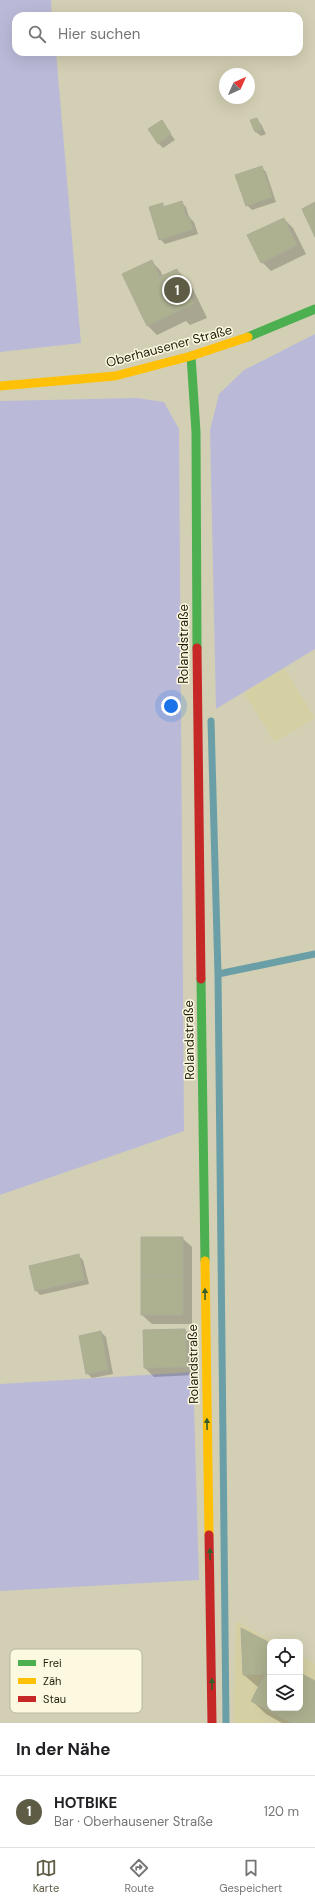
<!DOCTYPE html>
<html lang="de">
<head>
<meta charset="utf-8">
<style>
	:root { --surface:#fff; --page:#f6f6f6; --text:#202124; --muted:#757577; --line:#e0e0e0; --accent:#5f5c46 }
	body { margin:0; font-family:"DM Sans",sans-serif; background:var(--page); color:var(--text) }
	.controls { position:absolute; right:12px; bottom:12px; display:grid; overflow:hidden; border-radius:8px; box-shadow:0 4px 16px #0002 }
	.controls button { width:36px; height:36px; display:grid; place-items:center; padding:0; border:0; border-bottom:1px solid var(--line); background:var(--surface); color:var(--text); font:20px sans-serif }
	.compass { position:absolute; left:219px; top:68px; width:36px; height:36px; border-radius:50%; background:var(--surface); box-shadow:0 4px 16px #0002; rotate:45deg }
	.you { position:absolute; left:171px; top:706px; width:14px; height:14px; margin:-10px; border:3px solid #fff; border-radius:50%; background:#1a73e8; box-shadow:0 0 0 6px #1a73e833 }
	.badge { display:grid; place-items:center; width:26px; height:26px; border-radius:50%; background:var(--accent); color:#fff; font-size:13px; font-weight:700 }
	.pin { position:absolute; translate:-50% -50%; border:2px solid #fff; box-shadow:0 1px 4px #0006 }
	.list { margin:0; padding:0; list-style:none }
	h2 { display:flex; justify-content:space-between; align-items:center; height:52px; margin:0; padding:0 16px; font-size:17px }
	h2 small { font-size:13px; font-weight:400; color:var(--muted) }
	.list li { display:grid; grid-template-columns:26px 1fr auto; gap:12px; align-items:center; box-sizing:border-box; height:72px; padding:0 16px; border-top:1px solid var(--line) }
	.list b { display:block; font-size:15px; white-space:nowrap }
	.list p { margin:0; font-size:13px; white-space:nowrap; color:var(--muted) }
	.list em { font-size:13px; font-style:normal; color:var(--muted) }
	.icon { flex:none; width:22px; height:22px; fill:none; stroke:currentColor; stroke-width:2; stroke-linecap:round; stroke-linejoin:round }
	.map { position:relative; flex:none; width:315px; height:1723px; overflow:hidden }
	.search { position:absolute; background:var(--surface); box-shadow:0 4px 16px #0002; left:12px; right:12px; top:12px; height:44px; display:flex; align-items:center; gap:10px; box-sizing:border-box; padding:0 14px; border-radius:12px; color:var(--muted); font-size:15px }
	.sheet { height:124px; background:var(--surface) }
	nav { display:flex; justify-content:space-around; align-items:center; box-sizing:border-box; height:56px; border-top:1px solid var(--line); background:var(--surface); font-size:11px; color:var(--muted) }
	nav a { display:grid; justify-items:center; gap:2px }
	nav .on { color:var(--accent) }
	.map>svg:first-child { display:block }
	.built { fill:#d5d0a4 }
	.green { fill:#babad8 }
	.shadow { fill:#0003 }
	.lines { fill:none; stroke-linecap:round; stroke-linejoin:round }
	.stream { stroke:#6b9fa7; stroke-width:7 }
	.building { fill:#aeb190; stroke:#acad98 }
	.fast { stroke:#4caf50; stroke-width:9 }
	.slow { stroke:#ffc107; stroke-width:9 }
	.jam { stroke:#c62828; stroke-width:9 }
	.oneway { fill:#345f2a }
	.labels { text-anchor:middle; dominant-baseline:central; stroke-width:3; stroke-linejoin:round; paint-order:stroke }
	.street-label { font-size:13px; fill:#211e0b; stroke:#fcf9e0 }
	.key { fill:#fcf9e0; stroke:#bab7a0; stroke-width:1 }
	.key-label { font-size:11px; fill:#211e0b }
</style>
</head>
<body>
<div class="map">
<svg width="315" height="1723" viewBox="0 0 315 1723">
	<rect width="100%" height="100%" fill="#d3cfb4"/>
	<path class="built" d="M 284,668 L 315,718 L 275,742 L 244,693 Z
		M 236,1621 L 274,1642 L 270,1642 L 270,1708 L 300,1708 L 300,1656 L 315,1664 L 315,1723 L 233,1723 Z"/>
	<path class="green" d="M 0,0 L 51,0 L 52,16 L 16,16 L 16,52 L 56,52 L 81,343 L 0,352 Z
		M 315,334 L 315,649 L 216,709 L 210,430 L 219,394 L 244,370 Z
		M 137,398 L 164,402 L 179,429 L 184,1131 L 0,1195 L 0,401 Z
		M 193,1372 L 199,1580 L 0,1591 L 0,1384 Z"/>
	<path class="shadow" d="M 256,119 L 261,124 L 266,134 L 261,136 L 256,132 Z
		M 161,121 L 175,140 L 163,148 L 158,143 Z
		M 261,167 L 266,172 L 276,202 L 252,210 L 247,205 Z
		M 181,202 L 186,207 L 189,217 L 194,222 L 198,234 L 165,244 L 160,239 L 162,204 L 165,207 Z
		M 284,219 L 293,228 L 306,254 L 271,271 L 262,262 Z
		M 151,261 L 160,270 L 163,276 L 177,270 L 190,283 L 207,318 L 190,325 L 186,321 L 157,335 L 148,326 Z
		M 182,1238 L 192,1247 L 192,1324 L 152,1324 L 142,1315 Z
		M 78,1255 L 83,1260 L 89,1284 L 40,1295 L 36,1290 Z
		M 185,1330 L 194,1339 L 195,1375 L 154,1377 L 145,1368 Z
		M 101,1332 L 106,1337 L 113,1374 L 92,1378 L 87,1373 Z
		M 270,1644 L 270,1708 L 300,1708 L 300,1675 L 315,1683 L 315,1723 L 282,1723 L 266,1714 L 252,1701 L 259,1688 L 244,1675 Z"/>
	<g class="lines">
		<path class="stream" d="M 211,721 L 218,974 L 226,1723
			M 218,974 L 315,954"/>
	</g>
	<path class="building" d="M 257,118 L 262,130 L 255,132 L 250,120 Z
		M 162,120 L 171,134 L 158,144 L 148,129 Z
		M 262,166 L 272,197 L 246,206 L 235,175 Z
		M 182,201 L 186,217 L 189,216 L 193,229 L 159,240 L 149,207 L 163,203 L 163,207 Z
		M 315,202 L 315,237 L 302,209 Z
		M 284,218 L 297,245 L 261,263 L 247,235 Z
		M 152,260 L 176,312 L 147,326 L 122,274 Z
		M 177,269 L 194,304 L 176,312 L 159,277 Z
		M 141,1237 L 183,1237 L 183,1275 L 141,1275 Z
		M 79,1254 L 84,1280 L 35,1291 L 29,1266 Z
		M 141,1275 L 183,1275 L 183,1315 L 141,1315 Z
		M 185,1329 L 187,1367 L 144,1368 L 143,1330 Z
		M 101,1331 L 108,1370 L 86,1374 L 79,1336 Z
		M 241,1628 L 270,1643 L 270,1665 L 265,1674 L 243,1675 Z
		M 270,1665 L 270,1708 L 300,1708 L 300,1673 L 315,1681 L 315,1723 L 292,1723 L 251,1701 Z"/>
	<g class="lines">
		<path class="fast" d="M 248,337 L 315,309
			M 191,356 L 196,432 L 197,648
			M 201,979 L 205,1261"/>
		<path class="slow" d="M 0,386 L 115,376 L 191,356 L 248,337
			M 205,1261 L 209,1535"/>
		<path class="jam" d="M 197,648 L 201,979
			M 209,1535 L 212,1723"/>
	</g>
	<defs><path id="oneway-solid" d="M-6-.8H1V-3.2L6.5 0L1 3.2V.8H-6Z"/></defs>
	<g class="oneway">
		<use href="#oneway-solid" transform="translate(205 1294) rotate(-91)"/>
		<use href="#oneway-solid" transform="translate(207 1424) rotate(-91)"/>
		<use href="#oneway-solid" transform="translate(210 1554) rotate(-91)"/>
		<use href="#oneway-solid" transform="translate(212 1684) rotate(-91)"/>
	</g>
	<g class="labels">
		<g class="street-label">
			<text transform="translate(169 346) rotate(-15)">Oberhausener Straße</text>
			<text transform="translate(183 644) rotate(-90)">Rolandstraße</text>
			<text transform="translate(189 1040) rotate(-91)">Rolandstraße</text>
			<text transform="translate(193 1364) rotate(-91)">Rolandstraße</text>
		</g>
	</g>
	<rect x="10" y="1649" width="132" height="64" rx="6" class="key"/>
	<rect x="18" y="1660" width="18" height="6" fill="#4caf50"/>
	<rect x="18" y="1678" width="18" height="6" fill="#ffc107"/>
	<rect x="18" y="1696" width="18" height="6" fill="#c62828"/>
	<g class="key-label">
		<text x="43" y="1667">Frei</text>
		<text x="43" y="1685">Zäh</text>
		<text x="43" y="1703">Stau</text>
	</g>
</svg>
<div class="controls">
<button><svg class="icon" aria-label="locate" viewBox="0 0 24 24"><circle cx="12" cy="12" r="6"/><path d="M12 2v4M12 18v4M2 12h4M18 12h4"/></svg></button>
<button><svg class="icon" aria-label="layers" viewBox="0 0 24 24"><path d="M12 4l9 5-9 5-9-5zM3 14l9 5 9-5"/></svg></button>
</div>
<svg class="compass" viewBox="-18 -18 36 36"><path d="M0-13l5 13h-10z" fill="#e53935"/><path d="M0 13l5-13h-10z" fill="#757577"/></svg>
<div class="you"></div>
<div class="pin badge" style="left:177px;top:290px">1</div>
<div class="search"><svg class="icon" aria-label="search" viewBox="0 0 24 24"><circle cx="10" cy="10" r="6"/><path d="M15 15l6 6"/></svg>Hier suchen</div>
</div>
<section class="sheet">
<h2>In der Nähe<small></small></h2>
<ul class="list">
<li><span class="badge">1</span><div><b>HOTBIKE</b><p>Bar · Oberhausener Straße</p></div><em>120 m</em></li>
</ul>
</section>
<nav>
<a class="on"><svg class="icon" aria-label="map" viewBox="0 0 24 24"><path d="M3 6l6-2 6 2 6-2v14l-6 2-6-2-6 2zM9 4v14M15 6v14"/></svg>Karte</a>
<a><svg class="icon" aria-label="directions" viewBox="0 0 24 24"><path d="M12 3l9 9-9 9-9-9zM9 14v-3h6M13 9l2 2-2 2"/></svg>Route</a>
<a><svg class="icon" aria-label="saved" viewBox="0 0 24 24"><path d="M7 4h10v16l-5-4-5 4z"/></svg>Gespeichert</a>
</nav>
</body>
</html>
